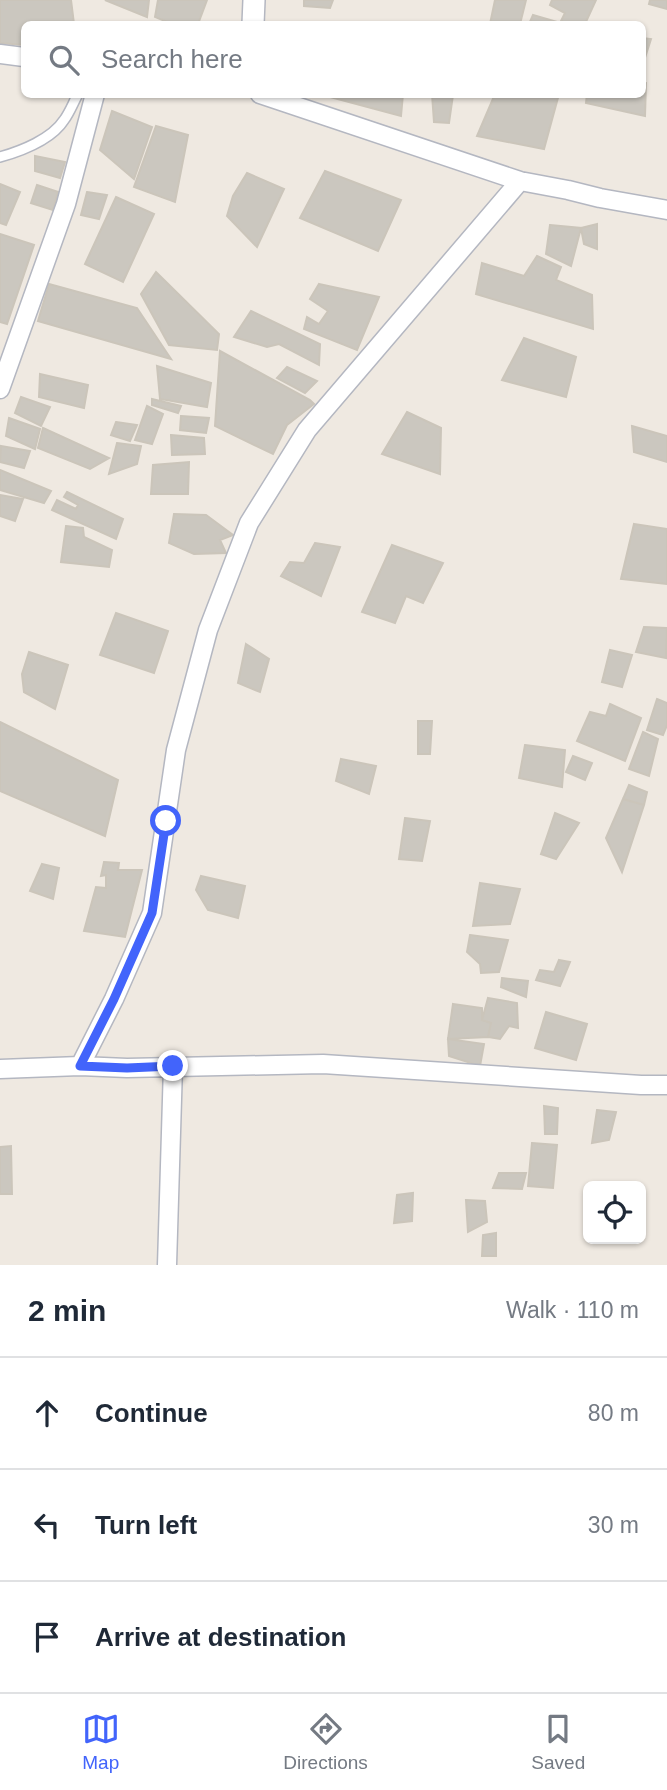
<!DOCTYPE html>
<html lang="en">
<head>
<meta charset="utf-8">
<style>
	:root { --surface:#fff; --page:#f2f2f3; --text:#1f2937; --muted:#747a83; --line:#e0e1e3; --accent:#4264fb }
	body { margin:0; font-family:Helvetica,sans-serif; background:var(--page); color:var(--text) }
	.controls { position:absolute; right:21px; bottom:21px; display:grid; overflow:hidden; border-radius:10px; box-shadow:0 2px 5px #0004 }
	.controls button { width:63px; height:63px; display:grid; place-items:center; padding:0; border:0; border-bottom:2px solid var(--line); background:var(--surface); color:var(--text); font:35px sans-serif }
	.stop { position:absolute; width:21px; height:21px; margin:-16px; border:5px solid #4264fb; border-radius:50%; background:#fff }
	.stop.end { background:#4264fb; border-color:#fff; box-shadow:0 2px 7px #0008 }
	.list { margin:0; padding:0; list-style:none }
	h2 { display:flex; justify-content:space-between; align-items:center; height:91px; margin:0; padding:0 28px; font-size:30px }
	h2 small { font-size:23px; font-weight:400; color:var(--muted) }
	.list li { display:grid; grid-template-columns:46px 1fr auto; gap:21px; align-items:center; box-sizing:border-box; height:112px; padding:0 28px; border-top:2px solid var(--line) }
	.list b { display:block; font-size:26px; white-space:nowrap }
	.list em { font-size:23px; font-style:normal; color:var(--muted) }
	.icon { flex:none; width:38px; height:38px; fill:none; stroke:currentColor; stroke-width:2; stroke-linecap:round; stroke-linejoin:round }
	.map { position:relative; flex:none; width:667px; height:1265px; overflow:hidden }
	.search { position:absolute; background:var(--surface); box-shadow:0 2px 5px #0004; left:21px; right:21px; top:21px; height:77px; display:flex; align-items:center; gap:18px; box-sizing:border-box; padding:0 24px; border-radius:10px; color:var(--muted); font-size:26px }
	.sheet { height:427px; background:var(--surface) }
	nav { display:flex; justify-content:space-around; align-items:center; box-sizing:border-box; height:98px; border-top:2px solid var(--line); background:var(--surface); font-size:19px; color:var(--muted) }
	nav a { display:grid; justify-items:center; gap:4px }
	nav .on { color:var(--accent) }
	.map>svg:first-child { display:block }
	.building { fill:#cbc7bf; stroke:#cbc5ba; stroke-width:2 }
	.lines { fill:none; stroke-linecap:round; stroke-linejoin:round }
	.service-casing { stroke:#b4b7c1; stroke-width:12 }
	.minor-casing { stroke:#b4b7c1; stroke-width:21 }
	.tertiary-casing { stroke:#b4b7c1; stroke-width:24 }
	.service { stroke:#fff; stroke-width:9 }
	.minor { stroke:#fff; stroke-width:18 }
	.tertiary { stroke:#fff; stroke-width:21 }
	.route { stroke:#4264fb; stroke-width:9 }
</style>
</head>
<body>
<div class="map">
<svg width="667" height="1265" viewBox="0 0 667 1265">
	<rect width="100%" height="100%" fill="#efe9e1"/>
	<path class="building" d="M 0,0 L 71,0 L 74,24 L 24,24 L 24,45 L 0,43 Z
		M 105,0 L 149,0 L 147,17 Z
		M 158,0 L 207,0 L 198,24 L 172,24 L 155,17 Z
		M 304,0 L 333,0 L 330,8 L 304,6 Z
		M 495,0 L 526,0 L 520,24 L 490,24 Z
		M 552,0 L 596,0 L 585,24 L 569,24 L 561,21 L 565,13 L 550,5 Z
		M 650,0 L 667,0 L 667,9 L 649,4 Z
		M 533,15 L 564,24 L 529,24 Z
		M 642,38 L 651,39 L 642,67 Z
		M 642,82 L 646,83 L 645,116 L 586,103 L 587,94 L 642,94 Z
		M 319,94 L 403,94 L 401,116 Z
		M 432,94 L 453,95 L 449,123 L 434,122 Z
		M 495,94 L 559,94 L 544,149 L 477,136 Z
		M 112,111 L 152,127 L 134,179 L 100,150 Z
		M 156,126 L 188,135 L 175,202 L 134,187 Z
		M 35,156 L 65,162 L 60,178 L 35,171 Z
		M 325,171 L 401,200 L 378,251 L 300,218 Z
		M 247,173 L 284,189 L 257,247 L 227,216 L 233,196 Z
		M 0,184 L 20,192 L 6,225 L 0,223 Z
		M 37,185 L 58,192 L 53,210 L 31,203 Z
		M 87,192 L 107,195 L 99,219 L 81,215 Z
		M 116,197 L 154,214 L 123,282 L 85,264 Z
		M 597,224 L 597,249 L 584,244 L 581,228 Z
		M 550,225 L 581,228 L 571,266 L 546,254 Z
		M 0,234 L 34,245 L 7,324 L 0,322 Z
		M 537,256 L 561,267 L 556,280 L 592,295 L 593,329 L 476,294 L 482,263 L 524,276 Z
		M 156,272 L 219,334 L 217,350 L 169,345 L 141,294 Z
		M 49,284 L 137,308 L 171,359 L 38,321 Z
		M 319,284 L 379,297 L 357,350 L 304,329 L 307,317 L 319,324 L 328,311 L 310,299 Z
		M 251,311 L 320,344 L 319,365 L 279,344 L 267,347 L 234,337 Z
		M 524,338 L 576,357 L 566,397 L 502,380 Z
		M 220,351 L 310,400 L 314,404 L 287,425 L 273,454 L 215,426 Z
		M 157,366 L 211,383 L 207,407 L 160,399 Z
		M 287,367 L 317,381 L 305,393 L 277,378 Z
		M 40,374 L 88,385 L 84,408 L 39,397 Z
		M 21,397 L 50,407 L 41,426 L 15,413 Z
		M 152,399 L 181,406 L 178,413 L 152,405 Z
		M 147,406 L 163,414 L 152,444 L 135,440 Z
		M 407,412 L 441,428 L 440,474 L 382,454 Z
		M 181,416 L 209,418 L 206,433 L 180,430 Z
		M 9,418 L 40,429 L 35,449 L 6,436 Z
		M 116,422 L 137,425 L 130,441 L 111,435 Z
		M 632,426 L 667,436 L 667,462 L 634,452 Z
		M 43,428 L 109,458 L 90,469 L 38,448 Z
		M 171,435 L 204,438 L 205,454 L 172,455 Z
		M 117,443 L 141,446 L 137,464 L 109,474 Z
		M 1,446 L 30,451 L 24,468 L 0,462 Z
		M 189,462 L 188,494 L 151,494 L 153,465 Z
		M 0,470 L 51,491 L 44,503 L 0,490 Z
		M 67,492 L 123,519 L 116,539 L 52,510 L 57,500 L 76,509 L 78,505 L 64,497 Z
		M 0,495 L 23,499 L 15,521 L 0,516 Z
		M 174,514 L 206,515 L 233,535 L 220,540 L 226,553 L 194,554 L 169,543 Z
		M 634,524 L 667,529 L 667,584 L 621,579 Z
		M 66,526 L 83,528 L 84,537 L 112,550 L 109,567 L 61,562 Z
		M 315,543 L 340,547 L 321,596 L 281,576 L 290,562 L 304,563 Z
		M 392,545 L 443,563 L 423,603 L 406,596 L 395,623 L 362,612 Z
		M 116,613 L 168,631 L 154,673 L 100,655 Z
		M 644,627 L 667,628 L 666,658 L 636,652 Z
		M 246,644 L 269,659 L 260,692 L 238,683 Z
		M 610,650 L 632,655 L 622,687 L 602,682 Z
		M 29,652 L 68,665 L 55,709 L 24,692 L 22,674 Z
		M 657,699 L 667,703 L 667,725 L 663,735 L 647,730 Z
		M 610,704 L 641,718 L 625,761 L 577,741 L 590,712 L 606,716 Z
		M 418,721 L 432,721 L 430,754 L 418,754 Z
		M 0,722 L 118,780 L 105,836 L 0,791 Z
		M 643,732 L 658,739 L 649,776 L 629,769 Z
		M 525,745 L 565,750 L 562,787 L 519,778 Z
		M 573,756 L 592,763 L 585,780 L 566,772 Z
		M 341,759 L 376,766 L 369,794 L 336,781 Z
		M 629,785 L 647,792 L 644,805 L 623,799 Z
		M 623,799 L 644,805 L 622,872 L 606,838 Z
		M 555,813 L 579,823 L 556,859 L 541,854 Z
		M 405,818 L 430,821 L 422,861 L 399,859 Z
		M 104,862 L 119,863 L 118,870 L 142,870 L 125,937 L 84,931 L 96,887 L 106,888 L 106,875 L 101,876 Z
		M 42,864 L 59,868 L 53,899 L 30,891 Z
		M 201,876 L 245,886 L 238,918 L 208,910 L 196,890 Z
		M 480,883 L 520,889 L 510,924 L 473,926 Z
		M 470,935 L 508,940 L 499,972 L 481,973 L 480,964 L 467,952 Z
		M 559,960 L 570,962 L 560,986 L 536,980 L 540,970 L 554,972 Z
		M 502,978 L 528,981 L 526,997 L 501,987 Z
		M 488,998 L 517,1003 L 518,1028 L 509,1026 L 500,1039 L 488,1037 L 491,1023 L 482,1020 Z
		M 453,1004 L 482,1008 L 482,1020 L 491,1023 L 488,1037 L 448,1039 Z
		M 546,1012 L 587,1024 L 576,1060 L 535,1048 Z
		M 448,1039 L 484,1044 L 480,1066 L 449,1056 Z
		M 544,1106 L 558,1108 L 557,1134 L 545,1134 Z
		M 597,1110 L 616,1112 L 609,1140 L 592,1143 Z
		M 532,1143 L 557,1145 L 553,1188 L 528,1186 Z
		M 11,1146 L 12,1194 L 0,1194 L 0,1147 Z
		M 499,1173 L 526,1173 L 522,1189 L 493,1188 Z
		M 413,1193 L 412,1221 L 394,1223 L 397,1195 Z
		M 466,1200 L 485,1201 L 487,1222 L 468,1232 Z
		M 496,1233 L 496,1256 L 482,1256 L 483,1235 Z"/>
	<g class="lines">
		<defs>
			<path id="service" d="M 0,157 C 21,151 52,139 64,120 C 70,112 73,103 78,94"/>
			<path id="minor" d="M 0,54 L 24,57
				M 260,94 L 520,181 L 568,190 L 600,198 L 667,210
				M 0,389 L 66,204 L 95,94
				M 80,1066 L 114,999 L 152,913 L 176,750 L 208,630 L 249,523 L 307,430 L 520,181
				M 0,1069 L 80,1066 L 127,1068 L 323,1064 L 641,1085 L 667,1085
				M 167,1265 L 173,1066"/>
			<path id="tertiary" d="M 253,24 L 254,0"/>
		</defs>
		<use href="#service" class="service-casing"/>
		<use href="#minor" class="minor-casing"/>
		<use href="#tertiary" class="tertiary-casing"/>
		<use href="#service" class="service"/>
		<use href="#minor" class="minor"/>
		<use href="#tertiary" class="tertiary"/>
	</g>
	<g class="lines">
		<path class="route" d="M 166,821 L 152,913 L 114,999 L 80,1066 L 127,1068 L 173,1066"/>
	</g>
</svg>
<div class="controls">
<button><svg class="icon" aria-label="locate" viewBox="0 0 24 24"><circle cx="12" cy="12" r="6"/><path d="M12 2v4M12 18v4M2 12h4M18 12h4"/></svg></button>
</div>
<div class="stop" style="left:166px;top:821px"></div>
<div class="stop end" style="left:173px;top:1066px"></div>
<div class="search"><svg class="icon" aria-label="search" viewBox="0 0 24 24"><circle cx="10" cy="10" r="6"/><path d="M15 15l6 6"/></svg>Search here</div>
</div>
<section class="sheet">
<h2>2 min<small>Walk · 110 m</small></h2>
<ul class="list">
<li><svg class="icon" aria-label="ahead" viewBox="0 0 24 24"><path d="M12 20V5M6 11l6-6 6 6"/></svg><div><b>Continue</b></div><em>80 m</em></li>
<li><svg class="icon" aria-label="left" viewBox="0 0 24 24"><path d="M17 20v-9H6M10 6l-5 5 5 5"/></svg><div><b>Turn left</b></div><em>30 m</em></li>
<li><svg class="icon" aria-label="arrive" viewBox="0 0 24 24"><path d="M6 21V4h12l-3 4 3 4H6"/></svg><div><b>Arrive at destination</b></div></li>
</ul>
</section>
<nav>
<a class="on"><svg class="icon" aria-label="map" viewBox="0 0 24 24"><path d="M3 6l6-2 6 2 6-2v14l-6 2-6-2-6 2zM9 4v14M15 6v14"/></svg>Map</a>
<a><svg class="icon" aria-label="directions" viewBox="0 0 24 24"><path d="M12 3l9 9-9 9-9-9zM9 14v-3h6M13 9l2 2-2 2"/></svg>Directions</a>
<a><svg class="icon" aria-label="saved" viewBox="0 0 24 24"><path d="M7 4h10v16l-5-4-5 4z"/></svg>Saved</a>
</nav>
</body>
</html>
